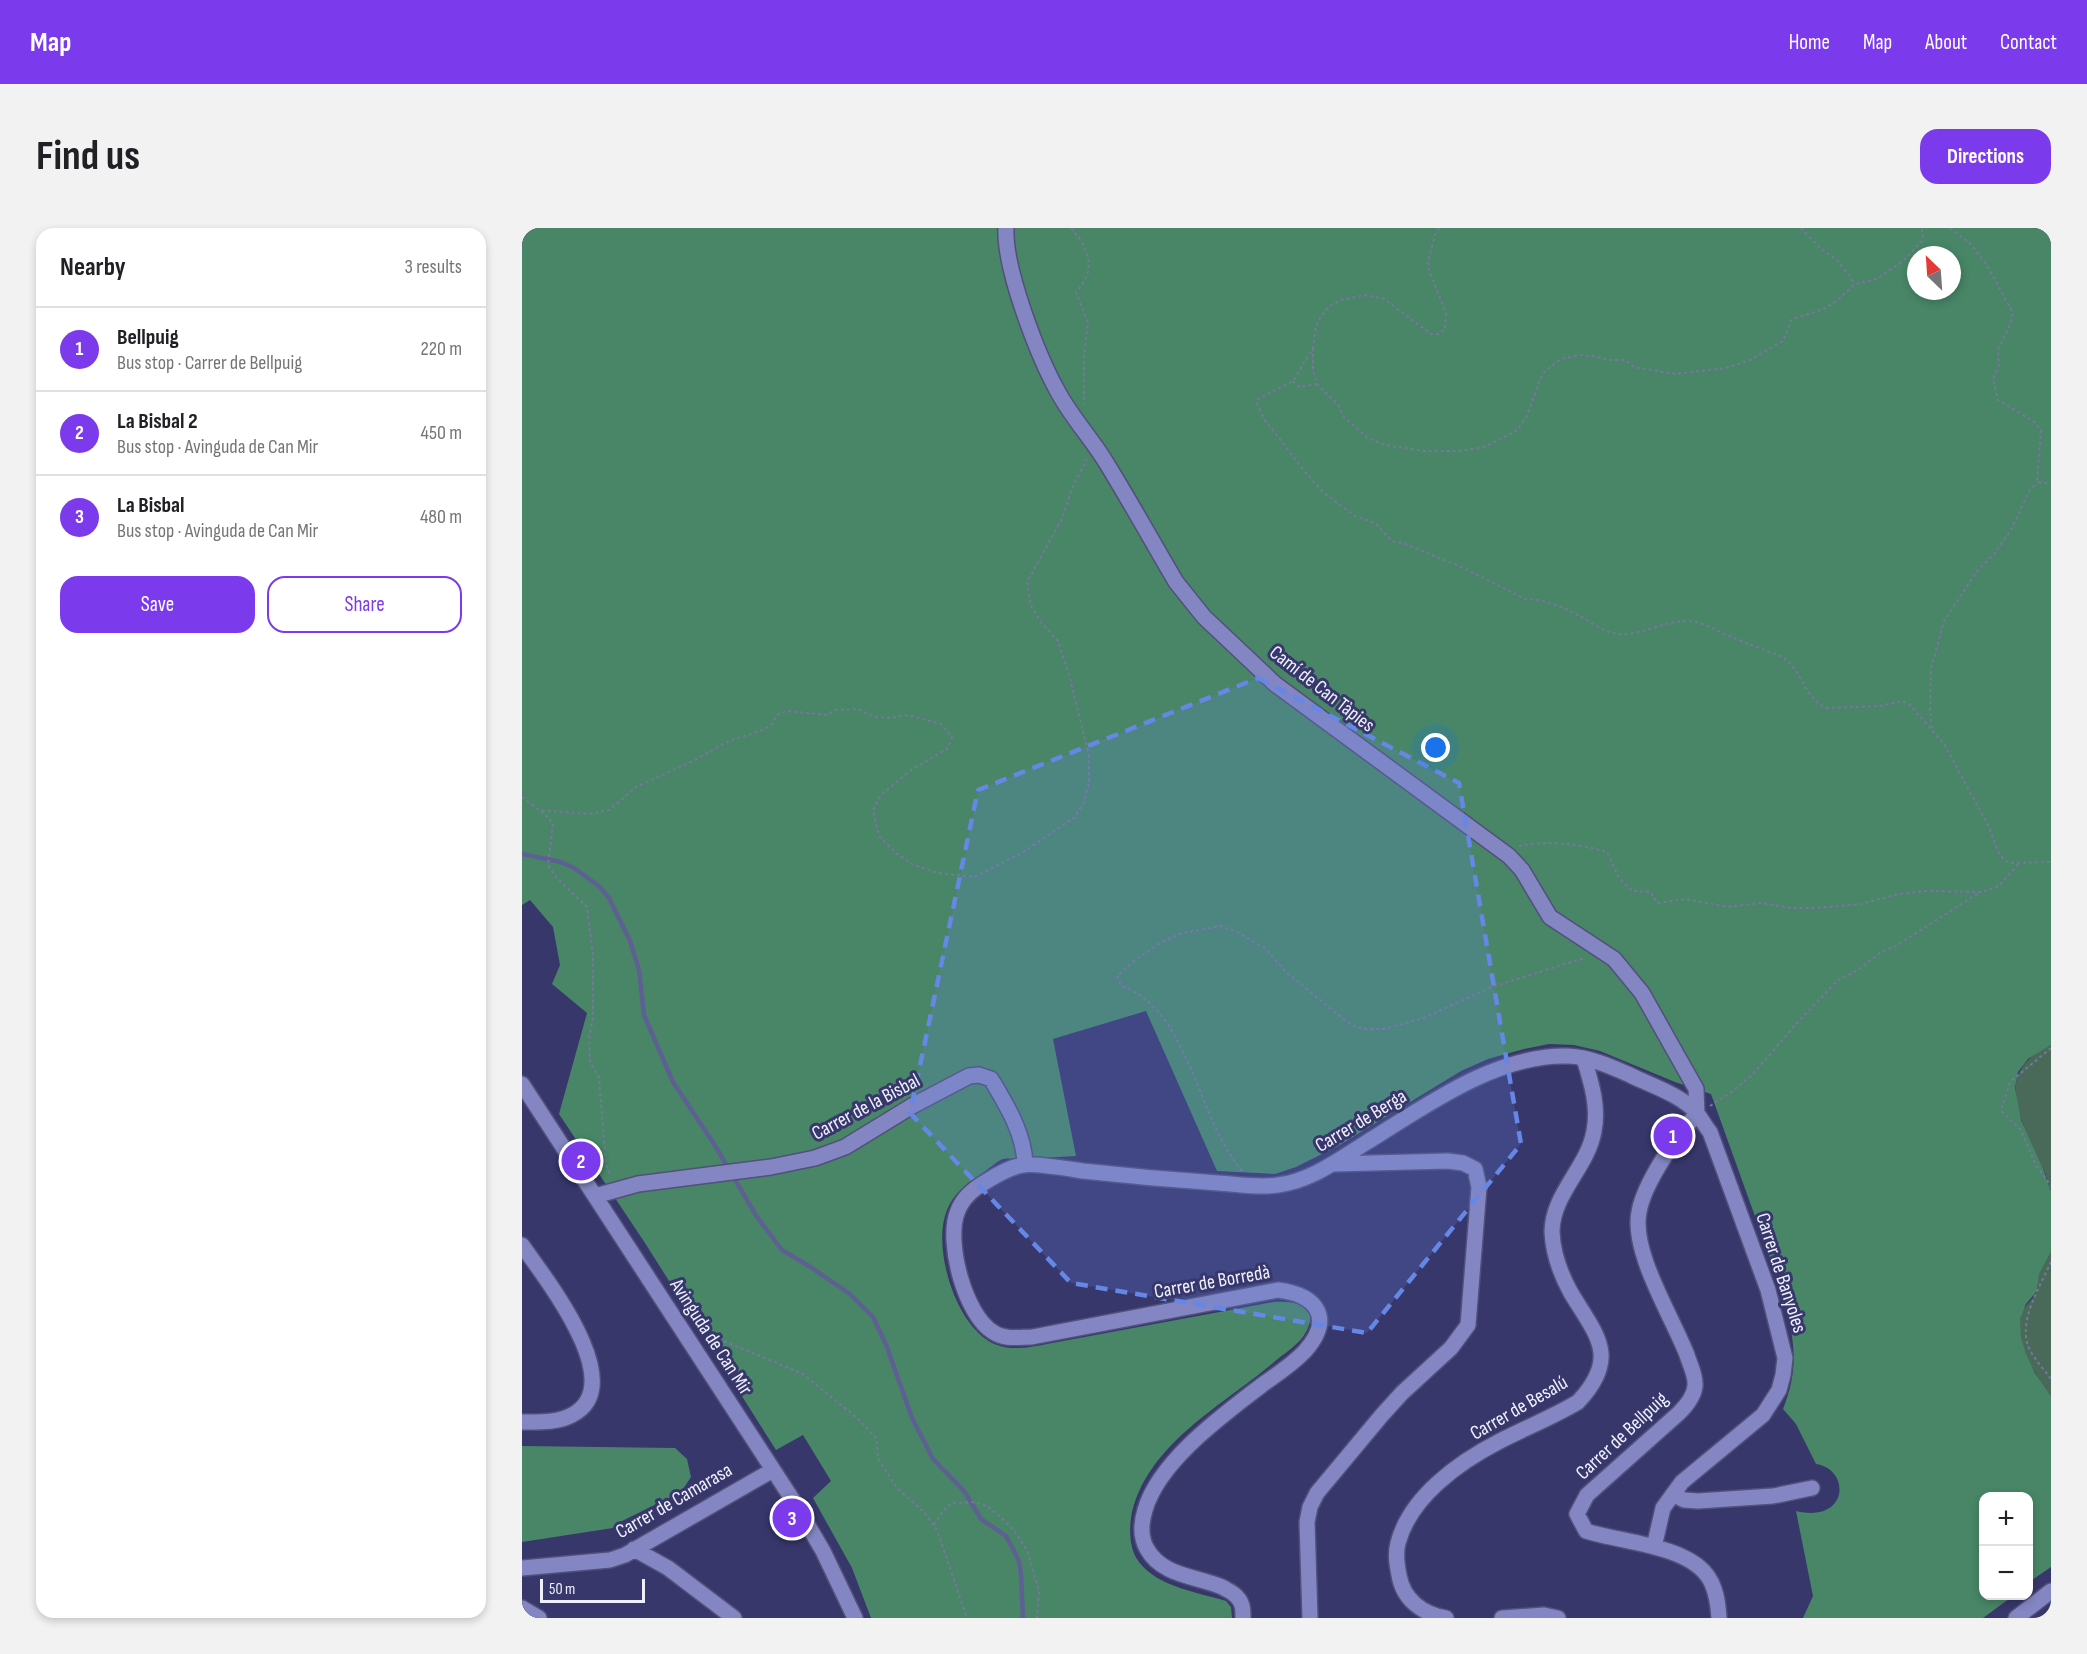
<!DOCTYPE html>
<html lang="en">
<head>
<meta charset="utf-8">
<style>
	:root { --surface:#fff; --page:#f2f2f2; --text:#202124; --muted:#757577; --line:#e0e0e0; --accent:#7c3aed }
	body { margin:0; font-family:"Sofia Sans Condensed",sans-serif; background:var(--page); color:var(--text) }
	.controls { position:absolute; right:18px; bottom:18px; display:grid; overflow:hidden; border-radius:12px; box-shadow:0 3px 9px #0003 }
	.controls button { width:54px; height:54px; display:grid; place-items:center; padding:0; border:0; border-bottom:2px solid var(--line); background:var(--surface); color:var(--text); font:30px sans-serif }
	.compass { position:absolute; left:1385px; top:18px; width:54px; height:54px; border-radius:50%; background:var(--surface); box-shadow:0 3px 9px #0003; rotate:335deg }
	.scale { position:absolute; left:18px; bottom:15px; width:105px; box-sizing:border-box; padding-left:6px; border:3px solid #eef0fd; border-top:0; font-size:16px; line-height:21px; white-space:nowrap; color:#eef0fd; -webkit-text-stroke:4px #37376c; paint-order:stroke }
	.you { position:absolute; left:914px; top:520px; width:21px; height:21px; margin:-15px; border:4px solid #fff; border-radius:50%; background:#1a73e8; box-shadow:0 0 0 9px #1a73e833 }
	.badge { display:grid; place-items:center; width:39px; height:39px; border-radius:50%; background:var(--accent); color:#fff; font-size:20px; font-weight:700 }
	.pin { position:absolute; translate:-50% -50%; border:3px solid #fff; box-shadow:0 2px 6px #0006 }
	.list { margin:0; padding:0; list-style:none }
	h2 { display:flex; justify-content:space-between; align-items:center; height:78px; margin:0; padding:0 24px; font-size:26px }
	h2 small { font-size:20px; font-weight:400; color:var(--muted) }
	.list li { display:grid; grid-template-columns:39px 1fr auto; gap:18px; align-items:center; box-sizing:border-box; height:84px; padding:0 24px; border-top:2px solid var(--line) }
	.list b { display:block; font-size:22px; white-space:nowrap }
	.list p { margin:0; font-size:20px; white-space:nowrap; color:var(--muted) }
	.list em { font-size:20px; font-style:normal; color:var(--muted) }
	.actions { display:flex; gap:12px; padding:18px 24px }
	.actions a { flex:1; padding:14px 0; border:2px solid var(--accent); border-radius:18px; text-align:center; font-size:21px; color:var(--accent) }
	.actions .main { background:var(--accent); color:#fff }
	.map { position:relative; flex:none; width:1529px; height:1390px; overflow:hidden; border-radius:18px }
	header { display:flex; align-items:center; gap:36px; box-sizing:border-box; height:84px; padding:0 30px; background:var(--accent); color:#fff }
	header strong { font-size:28px }
	nav { display:flex; gap:33px; margin-inline-start:auto; font-size:21px }
	.intro { display:flex; align-items:center; justify-content:space-between; box-sizing:border-box; height:144px; padding:0 36px }
	h1 { margin:0; font-size:42px }
	.button { padding:15px 27px; border-radius:18px; background:var(--accent); color:#fff; font-size:21px; font-weight:700 }
	main { display:flex; gap:36px; padding:0 36px }
	aside { flex:1; background:var(--surface); border-radius:18px; box-shadow:0 3px 9px #0003 }
	.map>svg:first-child { display:block }
	.green { fill:#496a58 }
	.forest { fill:#488667; fill-rule:evenodd }
	.lines { fill:none; stroke-linecap:round; stroke-linejoin:round }
	.stream { stroke:#5e6093; stroke-width:4.5 }
	.minor-casing { stroke:#515079; stroke-width:18 }
	.path { stroke:#77779e; stroke-width:2; stroke-dasharray:3 3; stroke-linecap:butt }
	.minor { stroke:#8386c2; stroke-width:15 }
	.marked { fill:#6687e5; fill-opacity:0.2; stroke:#6687e5; stroke-width:4.5; stroke-dasharray:12 8; stroke-linejoin:round }
	.labels { text-anchor:middle; dominant-baseline:central; stroke-width:6; stroke-linejoin:round; paint-order:stroke }
	.street-label { font-size:20px; fill:#eef0fd; stroke:#37376c }
</style>
</head>
<body>
<header>
<strong>Map</strong>
<nav><a>Home</a><a>Map</a><a>About</a><a>Contact</a></nav>
</header>
<div class="intro"><h1>Find us</h1><a class="button">Directions</a></div>
<main>
<aside>
<h2>Nearby<small>3 results</small></h2>
<ul class="list">
<li><span class="badge">1</span><div><b>Bellpuig</b><p>Bus stop · Carrer de Bellpuig</p></div><em>220 m</em></li>
<li><span class="badge">2</span><div><b>La Bisbal 2</b><p>Bus stop · Avinguda de Can Mir</p></div><em>450 m</em></li>
<li><span class="badge">3</span><div><b>La Bisbal</b><p>Bus stop · Avinguda de Can Mir</p></div><em>480 m</em></li>
</ul>
<div class="actions"><a class="main">Save</a><a>Share</a></div>
</aside>
<div class="map">
<svg width="1529" height="1390" viewBox="0 0 1529 1390">
	<rect width="100%" height="100%" fill="#37376c"/>
	<path class="green" d="M 1529,817 L 1529,963 C 1516,912 1456,851 1529,817 Z
		M 1529,1024 L 1529,1168 C 1514,1147 1494,1119 1498,1091 C 1500,1078 1511,1073 1515,1063 C 1517,1058 1515,1050 1517,1045 C 1520,1038 1526,1031 1529,1024 Z"/>
	<path class="forest" d="M 0,0 L 1529,0 L 1529,817 L 1506,831 L 1496,844 L 1493,860 L 1499,892 L 1520,938 L 1529,963 L 1529,1024 L 1517,1046 L 1515,1063 L 1504,1076 L 1498,1091 L 1499,1110 L 1504,1126 L 1513,1145 L 1529,1168 L 1529,1339 L 1507,1354 L 1506,1268 L 1462,1268 L 1462,1368 L 1491,1368 L 1461,1390 L 1281,1390 L 1291,1368 L 1274,1283 C 1327,1296 1329,1241 1294,1236 L 1274,1196 L 1261,1181 C 1278,1139 1272,1109 1261,1066 L 1189,866 L 1153,854 L 1078,823 L 1052,817 L 1027,816 L 1002,821 L 966,831 L 939,843 L 816,918 L 774,939 L 753,946 L 695,943 L 624,783 L 531,811 L 554,928 C 536,929 517,930 499,930 C 494,931 486,930 481,931 C 475,933 468,940 462,944 C 446,955 432,964 425,982 C 409,1020 435,1103 475,1117 C 492,1123 509,1119 525,1116 L 752,1074 C 772,1073 799,1076 784,1104 C 778,1116 761,1126 751,1135 C 700,1178 622,1218 609,1290 C 607,1304 608,1323 617,1334 C 636,1359 675,1364 704,1373 L 709,1379 L 710,1390 L 349,1390 L 330,1340 L 291,1270 L 309,1253 L 281,1207 L 254,1222 L 123,1015 L 37,886 L 65,785 L 30,756 L 38,737 L 31,699 L 8,672 L 0,677 ZM 1394,27 L 1430,27 L 1430,63 L 1394,63 Z
		M 0,1218 L 153,1220 L 165,1231 L 169,1249 L 159,1264 L 98,1294 L 91,1300 L 0,1314 Z"/>
	<g class="lines">
		<path class="stream" d="M 0,626 L 39,634 L 52,640 L 77,658 L 87,670 L 108,713 L 117,742 L 122,787 L 151,854 L 192,916 L 235,989 L 260,1022 L 287,1038 L 328,1066 L 351,1089 L 365,1119 L 390,1190 L 411,1231 L 442,1263 L 459,1291 L 484,1308 L 491,1321 L 497,1333 L 499,1347 L 501,1390"/>
		<defs>
			<path id="minor" d="M 484,0 C 482,41 516,128 536,164 C 550,190 570,211 585,236 C 609,275 631,315 654,354 L 682,389 L 753,456 L 987,628 L 1000,642 L 1028,689 L 1092,731 L 1120,765 L 1174,861 L 1175,886
				M 0,856 L 274,1277 L 301,1323 L 333,1390
				M 1175,886 C 1155,907 1122,955 1117,984 C 1109,1024 1150,1088 1165,1127 C 1168,1137 1174,1147 1173,1158 C 1172,1169 1164,1178 1157,1185 L 1065,1267 L 1055,1286 L 1064,1303 C 1098,1314 1161,1317 1184,1346 C 1194,1358 1196,1375 1197,1390
				M 73,968 L 116,956 L 249,939 L 293,930 L 323,919 L 390,878 L 447,848 L 457,847 L 469,851 C 485,878 502,905 503,936
				M 0,1017 C 22,1049 109,1157 50,1187 C 35,1195 16,1194 0,1194
				M 1151,1266 L 1162,1272 L 1176,1273 L 1251,1268 L 1290,1260
				M 112,1321 L 146,1340 L 212,1390
				M 0,1340 L 88,1332 L 103,1327 L 251,1242
				M 0,1380 L 17,1390
				M 721,1390 C 721,1382 721,1375 715,1369 C 711,1364 705,1362 700,1359 C 674,1348 640,1348 625,1321 C 618,1309 619,1295 623,1282 C 637,1233 701,1187 740,1157 C 754,1147 771,1136 783,1123 C 812,1090 795,1067 756,1062 L 510,1109 C 497,1109 482,1112 471,1104 C 443,1087 424,1015 435,985 C 440,970 451,961 465,953 C 476,946 489,939 501,937 C 513,935 548,941 561,943 C 606,948 651,952 696,955 C 716,956 736,960 756,957 C 788,953 815,933 842,916 C 901,880 973,826 1046,828 C 1068,829 1090,839 1108,847 C 1130,858 1157,866 1174,884 C 1179,890 1183,898 1188,904 L 1246,1062 L 1263,1130 L 1261,1147 L 1257,1162 L 1241,1187 L 1160,1254 L 1141,1280 L 1132,1319
				M 788,1390 L 785,1294 L 788,1279 L 795,1265 L 860,1187 L 880,1165 L 929,1120 L 946,1097 L 957,959 L 953,941 L 941,935 L 926,933 L 812,936
				M 924,1390 C 901,1386 881,1372 877,1347 C 875,1337 873,1326 876,1315 C 888,1269 937,1234 978,1213 C 1003,1200 1031,1189 1056,1174 C 1098,1129 1075,1108 1049,1065 C 1039,1047 1031,1025 1030,1004 C 1030,966 1066,939 1072,903 C 1077,878 1069,854 1062,831
				M 980,1390 L 1022,1387 L 1036,1390
				M 1494,1390 L 1529,1363"/>
		</defs>
		<use href="#minor" class="minor-casing"/>
		<path class="path" d="M 549,0 C 568,22 575,41 554,64 L 566,95 L 562,128 L 562,176
			M 917,0 L 913,7 L 906,33 L 907,42 L 924,85 L 923,101 L 917,106 L 909,106 L 862,71 L 843,67 L 819,72 L 808,78 L 799,88 L 794,99 L 791,120 L 771,153 L 736,171 L 735,175 L 742,191 L 784,245 L 801,264 L 818,277 L 833,288 L 853,295 L 870,313 L 881,315 L 937,338 L 1003,371 C 1021,371 1043,379 1059,389 C 1069,394 1080,403 1091,405 C 1115,411 1144,391 1167,393 C 1183,394 1196,404 1210,409 C 1225,416 1241,421 1256,427 C 1280,437 1280,469 1304,480 L 1358,478 L 1381,473 L 1388,477 L 1422,516 L 1467,599 L 1476,623 L 1482,632 L 1489,635 L 1529,634
			M 1279,0 L 1297,19 L 1316,33 L 1333,56
			M 1428,0 L 1449,16 L 1463,34 L 1491,85 L 1487,99 L 1476,121 L 1477,137 L 1471,151 L 1476,172 L 1511,193 L 1519,202 L 1515,254 L 1529,256
			M 791,120 L 791,142 L 795,156 L 816,177 L 822,189 L 846,210 L 863,217 L 902,223 L 938,223 L 962,219 L 994,203 L 1004,190 L 1018,152 L 1023,143 L 1039,131 L 1058,127 L 1072,128 L 1086,132 L 1103,132 L 1112,139 L 1153,146 L 1204,140 L 1226,133 L 1261,113 L 1270,91 L 1302,81 L 1316,72 L 1333,56 L 1355,51 L 1381,33 L 1401,12 L 1400,0
			M 771,153 L 777,159 L 795,156
			M 1410,500 L 1408,482 L 1409,441 L 1422,393 L 1455,343 L 1472,326 L 1489,302 L 1508,262 L 1515,255
			M 0,569 L 17,582 L 67,586 L 87,582 L 114,559 L 171,533 L 207,513 L 241,502 L 249,497 L 255,487 L 265,483 L 304,487 L 314,482 L 336,481 L 353,489 L 369,490 L 386,487 L 419,496 L 430,509 L 425,521 L 389,542 L 359,567 L 351,582 L 357,608 L 374,625 L 390,636 L 416,645 L 453,649 L 503,623 L 553,589 L 562,574 L 567,555 L 567,528 L 548,450 L 536,413 L 518,393 L 509,378 L 505,354 L 540,291 L 551,258 L 565,231
			M 19,583 L 31,595 L 26,637 L 34,649 L 65,679 L 71,727 L 71,789 L 67,811 L 68,834 L 77,850 L 84,936 L 88,948
			M 997,618 C 1025,612 1058,616 1085,624 L 1097,650 L 1110,663 L 1129,664 L 1135,675 L 1164,671 L 1205,679 L 1239,675 L 1268,680 L 1294,680 L 1339,676 L 1377,666 L 1403,663 L 1459,664 L 1477,658 L 1497,635
			M 1529,820 L 1488,854 L 1479,883 L 1499,902 L 1514,937 L 1529,958
			M 1188,878 L 1208,865 L 1230,847 L 1276,794 L 1316,752 L 1336,742 L 1359,724 L 1374,718 L 1458,664
			M 720,943 C 675,891 667,780 599,758 L 595,748 L 612,733 L 638,715 L 660,705 L 699,698 L 715,704 L 744,721 L 764,744 L 820,790 L 834,799 L 844,801 L 861,801 L 899,791 L 970,759 L 1062,730
			M 1529,1034 C 1519,1057 1495,1094 1507,1120 C 1512,1131 1522,1141 1529,1151
			M 180,1104 L 281,1146 L 334,1189 L 355,1211 L 356,1230 L 365,1245 L 376,1261 L 402,1284 L 415,1302 L 445,1390
			M 412,1297 L 421,1283 L 430,1275 L 453,1274 L 467,1279 L 491,1301 L 505,1322 L 517,1363 L 515,1390"/>
		<use href="#minor" class="minor"/>
	</g>
	<path class="marked" d="M 736,450 L 937,555 L 999,916 L 845,1105 L 549,1055 L 388,885 L 456,562 Z"/>
	<g class="labels">
		<g class="street-label">
			<text transform="translate(800 461) rotate(38)">Camí de Can Tàpies</text>
			<text transform="translate(344 879) rotate(-28)">Carrer de la Bisbal</text>
			<text transform="translate(839 893) rotate(-31)">Carrer de Berga</text>
			<text transform="translate(1259 1045) rotate(72)">Carrer de Banyoles</text>
			<text transform="translate(690 1054) rotate(-10)">Carrer de Borredà</text>
			<text transform="translate(189 1109) rotate(57)">Avinguda de Can Mir</text>
			<text transform="translate(997 1180) rotate(-30)">Carrer de Besalú</text>
			<text transform="translate(1100 1208) rotate(-43)">Carrer de Bellpuig</text>
			<text transform="translate(152 1273) rotate(-30)">Carrer de Camarasa</text>
		</g>
	</g>
</svg>
<div class="controls">
<button>+</button>
<button>−</button>
</div>
<svg class="compass" viewBox="-18 -18 36 36"><path d="M0-13l5 13h-10z" fill="#e53935"/><path d="M0 13l5-13h-10z" fill="#757577"/></svg>
<div class="scale">50 m</div>
<div class="you"></div>
<div class="pin badge" style="left:1151px;top:908px">1</div>
<div class="pin badge" style="left:59px;top:933px">2</div>
<div class="pin badge" style="left:270px;top:1290px">3</div>
</div>
</main>
</body>
</html>
